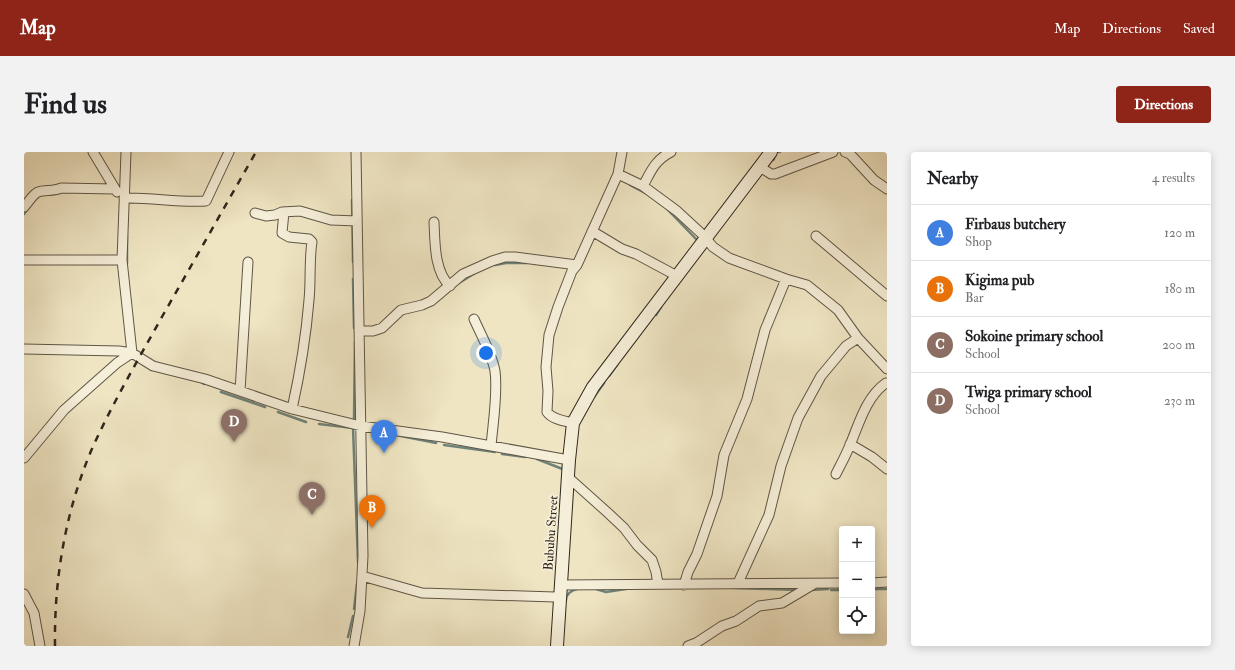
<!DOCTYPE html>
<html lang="en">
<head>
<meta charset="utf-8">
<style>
	:root { --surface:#fff; --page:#f2f2f2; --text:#202124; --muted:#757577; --line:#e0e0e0; --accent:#8f2418 }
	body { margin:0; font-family:"IM FELL Double Pica",serif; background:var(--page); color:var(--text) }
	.controls { position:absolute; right:12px; bottom:12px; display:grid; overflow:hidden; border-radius:4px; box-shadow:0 2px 10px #0003 }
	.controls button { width:36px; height:36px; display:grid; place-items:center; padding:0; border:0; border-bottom:1px solid var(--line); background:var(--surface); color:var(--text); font:20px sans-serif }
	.you { position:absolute; left:462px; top:201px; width:14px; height:14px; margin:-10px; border:3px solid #fff; border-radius:50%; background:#1a73e8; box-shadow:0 0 0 6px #1a73e833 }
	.badge { display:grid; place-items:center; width:26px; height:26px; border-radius:50%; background:var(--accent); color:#fff; font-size:13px; font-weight:700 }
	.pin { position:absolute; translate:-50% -33px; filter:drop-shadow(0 1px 2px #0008) }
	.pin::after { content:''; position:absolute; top:21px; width:14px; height:12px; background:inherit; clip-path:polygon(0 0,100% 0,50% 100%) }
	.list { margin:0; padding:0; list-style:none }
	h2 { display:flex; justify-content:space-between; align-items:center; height:52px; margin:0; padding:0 16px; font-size:17px }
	h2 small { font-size:13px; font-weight:400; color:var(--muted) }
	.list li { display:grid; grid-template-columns:26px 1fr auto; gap:12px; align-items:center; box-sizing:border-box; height:56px; padding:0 16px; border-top:1px solid var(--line) }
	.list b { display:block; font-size:15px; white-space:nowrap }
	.list p { margin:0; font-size:13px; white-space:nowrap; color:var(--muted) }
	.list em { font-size:13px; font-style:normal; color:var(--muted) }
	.icon { flex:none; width:22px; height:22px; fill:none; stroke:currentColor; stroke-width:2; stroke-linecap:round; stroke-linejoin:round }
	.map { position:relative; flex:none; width:863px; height:494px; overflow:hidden; border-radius:4px }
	header { display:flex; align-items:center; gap:24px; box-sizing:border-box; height:56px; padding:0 20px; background:var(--accent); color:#fff }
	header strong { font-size:19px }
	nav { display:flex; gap:22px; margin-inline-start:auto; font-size:14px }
	.intro { display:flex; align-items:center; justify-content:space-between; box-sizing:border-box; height:96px; padding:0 24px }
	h1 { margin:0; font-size:28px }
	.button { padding:10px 18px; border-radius:4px; background:var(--accent); color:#fff; font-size:14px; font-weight:700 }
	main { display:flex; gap:24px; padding:0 24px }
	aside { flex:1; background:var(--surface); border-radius:4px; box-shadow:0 2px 10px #0003 }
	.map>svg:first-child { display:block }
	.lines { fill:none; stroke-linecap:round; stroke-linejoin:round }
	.stream { stroke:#6f8279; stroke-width:2.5 }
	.street-casing { stroke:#5f5646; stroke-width:11 }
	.secondary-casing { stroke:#2f271d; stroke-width:14 }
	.street { stroke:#f5eed8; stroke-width:9 }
	.secondary { stroke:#f5eed8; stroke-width:12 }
	.rail { stroke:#2f271d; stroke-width:2.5; stroke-dasharray:7 7; stroke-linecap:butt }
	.labels { text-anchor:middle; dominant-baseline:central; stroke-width:3.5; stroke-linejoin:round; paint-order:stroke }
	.street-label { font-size:13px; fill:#2f271d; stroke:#f5eed8 }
</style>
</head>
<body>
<header>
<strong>Map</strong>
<nav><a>Map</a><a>Directions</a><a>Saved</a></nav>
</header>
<div class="intro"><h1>Find us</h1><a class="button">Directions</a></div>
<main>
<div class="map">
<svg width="863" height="494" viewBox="0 0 863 494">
	<rect width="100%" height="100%" fill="#efe5c3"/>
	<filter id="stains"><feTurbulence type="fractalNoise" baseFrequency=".005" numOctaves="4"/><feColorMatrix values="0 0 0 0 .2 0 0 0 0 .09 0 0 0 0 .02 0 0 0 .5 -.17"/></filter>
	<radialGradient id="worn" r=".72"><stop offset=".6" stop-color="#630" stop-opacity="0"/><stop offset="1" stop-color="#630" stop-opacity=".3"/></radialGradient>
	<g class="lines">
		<path class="stream" d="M 755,0 L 756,0
			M 749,8 L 750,7
			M 606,33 L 621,41
			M 328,48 L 329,110
			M 644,58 L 674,89 L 675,88
			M 0,62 L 4,56
			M 103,111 L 103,84
			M 471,113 L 482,111 L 503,111
			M 329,127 L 330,176
			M 435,131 L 451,121
			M 632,163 L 637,155
			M 585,224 L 593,213
			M 175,229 L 180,232
			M 197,240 L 241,255
			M 570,245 L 580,231
			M 254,260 L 282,270
			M 330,266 L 331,190
			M 295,272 L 329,276 L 334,410
			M 377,284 L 412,291
			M 420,293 L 471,300
			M 478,302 L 501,305
			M 513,307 L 541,318
			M 711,436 L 774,438
			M 572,437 L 582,440 L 602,437
			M 848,437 L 863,437
			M 787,438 L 804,437
			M 807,438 L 818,438
			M 542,448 C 542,442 548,438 553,437
			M 330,457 L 333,432
			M 324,485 L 329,464"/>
		<defs>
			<path id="street" d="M 69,0 L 93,40
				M 821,0 L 826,2 L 850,28 L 863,37
				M 736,15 L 747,22 L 751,22 L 809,0
				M 594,22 L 619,34 L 653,59 L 679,83 L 689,95 L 705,106 L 762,127 L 783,133 L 814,158 L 834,186 L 863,217
				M 619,34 C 627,19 631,8 647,0
				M 100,46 C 127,45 155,51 182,49 L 205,0
				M 0,55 C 4,51 8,43 14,40 C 21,37 29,40 37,36 L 91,37
				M 260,60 L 258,81 L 265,85 L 285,87 L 288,90 C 285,109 287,129 285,148 C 282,185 276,221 268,257
				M 231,61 L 242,64 L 251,63 L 258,60 L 276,59 L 307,68 L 333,69
				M 410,70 C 411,89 410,120 426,134
				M 568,79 L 598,97 L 612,102 L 653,124
				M 792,84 L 863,144
				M 0,108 L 98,108
				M 450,167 C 457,183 468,202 471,219 C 474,241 469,271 467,294
				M 335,179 L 349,179 L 358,176 L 377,158 L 398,153 L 407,149 L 439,122 L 468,109 L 481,105 L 491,105 L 553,113
				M 0,197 L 95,199 L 108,201 L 129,214 L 181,227 L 268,257 L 337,274 L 418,285 L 545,308
				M 216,239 L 224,110
				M 549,271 C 541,269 529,268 523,260 L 524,239 L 522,215 L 525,183 L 534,155 L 548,119 L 553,113 L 594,22 L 598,0
				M 826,292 L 848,305 L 863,317
				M 0,306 L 40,258 L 93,211 L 108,201 L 98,108 L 102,0
				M 812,322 C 817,312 822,303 826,293 C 835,272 842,245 862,231
				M 545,326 L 583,360 L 600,376 L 613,393 L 628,408 L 632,420 L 634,432
				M 338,424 L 398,441 L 531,445 L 537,442
				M 714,431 L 745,363 L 757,314 L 774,266 L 797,224 L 822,194 L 834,186
				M 848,431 L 863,430
				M 537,433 L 818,431
				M 660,433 L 664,420 L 673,402 L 693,344 L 700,303 L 723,247 L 741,178 L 762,127
				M 0,442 L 10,461 L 16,494
				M 330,494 L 336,459 L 339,404 L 332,0
				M 664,494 L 672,491 L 698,474 L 712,469 L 735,454 L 758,451 L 790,432"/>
			<path id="secondary" d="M 533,494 L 545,308 L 549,271 L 569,235 L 747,0"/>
		</defs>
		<use href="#street" class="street-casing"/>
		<use href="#secondary" class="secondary-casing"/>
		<use href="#street" class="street"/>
		<use href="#secondary" class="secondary"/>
		<path class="rail" d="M 31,494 C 30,428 41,361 67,299 C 88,252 114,208 139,163 C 170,109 201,54 232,0"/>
	</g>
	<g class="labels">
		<g class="street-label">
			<text transform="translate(527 381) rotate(-86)">Bububu Street</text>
		</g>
	</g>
	<rect width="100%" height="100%" filter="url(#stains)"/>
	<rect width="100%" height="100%" fill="url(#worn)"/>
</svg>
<div class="controls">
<button>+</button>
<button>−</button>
<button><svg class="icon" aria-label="locate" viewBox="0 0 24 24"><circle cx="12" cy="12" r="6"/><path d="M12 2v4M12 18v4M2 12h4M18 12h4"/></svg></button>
</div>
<div class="you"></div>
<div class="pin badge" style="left:360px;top:301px;background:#3f7fe0">A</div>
<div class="pin badge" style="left:348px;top:376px;background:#e8710a">B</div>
<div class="pin badge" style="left:288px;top:363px;background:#8d6e63">C</div>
<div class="pin badge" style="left:210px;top:290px;background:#8d6e63">D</div>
</div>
<aside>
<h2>Nearby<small>4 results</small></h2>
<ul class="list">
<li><span class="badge" style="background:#3f7fe0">A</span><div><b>Firbaus butchery</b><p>Shop</p></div><em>120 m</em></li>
<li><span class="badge" style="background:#e8710a">B</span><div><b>Kigima pub</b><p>Bar</p></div><em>180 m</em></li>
<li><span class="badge" style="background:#8d6e63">C</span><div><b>Sokoine primary school</b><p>School</p></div><em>200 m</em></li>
<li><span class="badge" style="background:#8d6e63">D</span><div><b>Twiga primary school</b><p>School</p></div><em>230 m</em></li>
</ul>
</aside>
</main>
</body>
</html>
